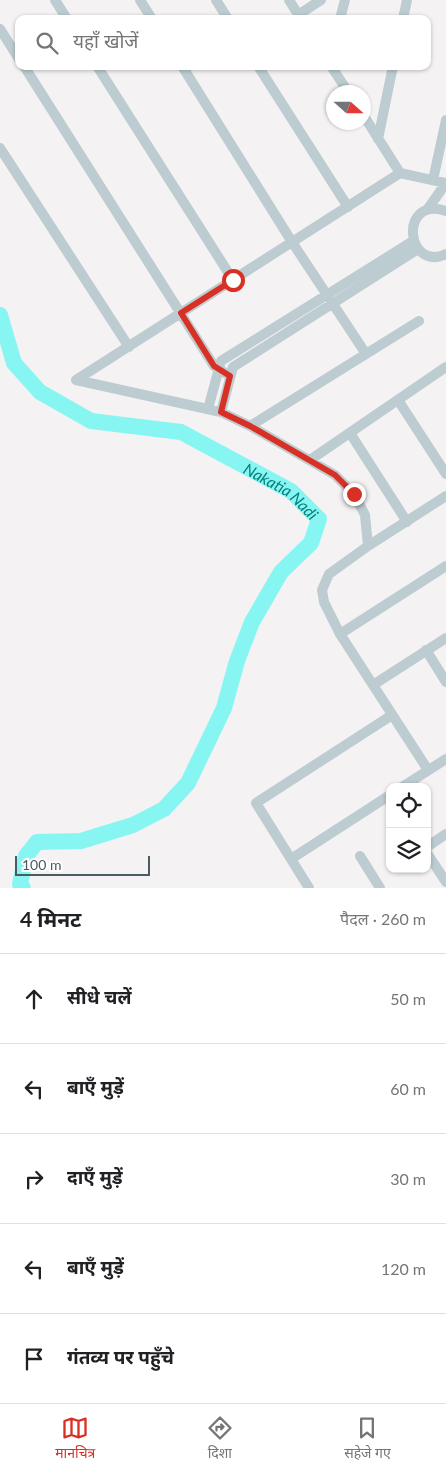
<!DOCTYPE html>
<html lang="hi">
<head>
<meta charset="utf-8">
<style>
	:root { --surface:#fff; --page:#f6f6f6; --text:#202124; --muted:#757577; --line:#e0e0e0; --accent:#d93025 }
	body { margin:0; font-family:Lato,"Noto Sans Devanagari",sans-serif; background:var(--page); color:var(--text) }
	.controls { position:absolute; right:15px; bottom:15px; display:grid; overflow:hidden; border-radius:10px; box-shadow:0 1px 4px #0004 }
	.controls button { width:45px; height:45px; display:grid; place-items:center; padding:0; border:0; border-bottom:1px solid var(--line); background:var(--surface); color:var(--text); font:25px sans-serif }
	.compass { position:absolute; left:326px; top:85px; width:45px; height:45px; border-radius:50%; background:var(--surface); box-shadow:0 1px 4px #0004; rotate:111deg }
	.scale { position:absolute; left:15px; bottom:12px; width:135px; box-sizing:border-box; padding-left:5px; border:2px solid #485c62; border-top:0; font-size:14px; line-height:18px; white-space:nowrap; color:#485c62; -webkit-text-stroke:4px #fff; paint-order:stroke }
	.stop { position:absolute; width:15px; height:15px; margin:-11px; border:4px solid #d93025; border-radius:50%; background:#fff }
	.stop.end { background:#d93025; border-color:#fff; box-shadow:0 1px 5px #0008 }
	.list { margin:0; padding:0; list-style:none }
	h2 { display:flex; justify-content:space-between; align-items:center; height:65px; margin:0; padding:0 20px; font-size:21px }
	h2 small { font-size:16px; font-weight:400; color:var(--muted) }
	.list li { display:grid; grid-template-columns:32px 1fr auto; gap:15px; align-items:center; box-sizing:border-box; height:90px; padding:0 20px; border-top:1px solid var(--line) }
	.list b { display:block; font-size:19px; white-space:nowrap }
	.list em { font-size:16px; font-style:normal; color:var(--muted) }
	.icon { flex:none; width:28px; height:28px; fill:none; stroke:currentColor; stroke-width:2; stroke-linecap:round; stroke-linejoin:round }
	.map { position:relative; flex:none; width:446px; height:888px; overflow:hidden }
	.search { position:absolute; background:var(--surface); box-shadow:0 1px 4px #0004; left:15px; right:15px; top:15px; height:55px; display:flex; align-items:center; gap:12px; box-sizing:border-box; padding:0 18px; border-radius:10px; color:var(--muted); font-size:19px }
	.sheet { height:515px; background:var(--surface) }
	nav { display:flex; justify-content:space-around; align-items:center; box-sizing:border-box; height:70px; border-top:1px solid var(--line); background:var(--surface); font-size:14px; color:var(--muted) }
	nav a { display:grid; justify-items:center; gap:2px }
	nav .on { color:var(--accent) }
	.map>svg:first-child { display:block }
	.lines { fill:none; stroke-linecap:round; stroke-linejoin:round }
	.river { stroke:#87f6f2; stroke-width:16 }
	.minor { stroke:#bcccd0; stroke-width:10 }
	.route { stroke:#d93025; stroke-width:6 }
	.labels { text-anchor:middle; dominant-baseline:central; stroke-width:4.5; stroke-linejoin:round; paint-order:stroke }
	.water-label { font-size:16px; font-style:italic; fill:#06817d; stroke:#fff }
</style>
</head>
<body>
<div class="map">
<svg width="446" height="888" viewBox="0 0 446 888">
	<rect width="100%" height="100%" fill="#f5f2f3"/>
	<g class="lines">
		<path class="river" id="s1" d="M 0,315 L 14,363 L 40,392 L 91,421 L 181,432 L 291,491 L 319,519 L 311,543 L 281,572 L 252,622 L 237,661 L 224,708 L 188,783 L 164,809 L 133,825 L 81,841 L 37,842 L 26,856 L 20,884 L 23,888"/>
		<path class="minor" d="M 55,0 L 67,19
			M 140,0 L 152,19
			M 216,0 L 228,19
			M 289,0 L 301,19
			M 298,15 L 321,0
			M 340,19 L 345,0
			M 403,19 L 407,0
			M 0,29 L 19,59
			M 24,66 L 214,366 L 230,376
			M 97,66 L 233,280
			M 182,66 L 292,242 L 366,354
			M 258,66 L 348,207
			M 331,66 L 348,92
			M 364,116 L 400,173 L 446,183
			M 378,139 L 393,66
			M 0,148 L 129,347
			M 433,180 L 446,120
			M 427,210 L 446,183 L 446,185
			M 446,211 C 398,195 406,273 446,254
			M 76,380 L 400,173
			M 76,380 L 221,412 L 250,426 L 335,475 L 354,494 L 365,515 L 368,546
			M 398,400 L 446,474
			M 208,409 L 221,361 L 413,241
			M 221,412 L 233,367 L 418,249
			M 250,426 L 419,321
			M 350,433 L 407,522
			M 310,460 L 446,367
			M 340,634 L 446,566
			M 426,650 L 446,682
			M 373,685 L 446,638
			M 428,770 L 340,634 L 324,602 L 322,590 L 329,574 L 368,546 L 446,496
			M 402,787 L 446,759
			M 427,847 L 446,834
			M 427,853 L 446,882
			M 360,856 L 380,888
			M 291,859 L 390,795
			M 309,888 L 256,803 L 392,715"/>
	</g>
	<g class="lines">
		<path class="route" d="M 233,280 L 181,313 L 214,366 L 230,376 L 221,412 L 250,426 L 335,475 L 354,494"/>
	</g>
	<g class="labels">
		<g class="water-label">
			<text stroke="none"><textPath href="#s1" startOffset="355">Nakatia Nadi</textPath></text>
		</g>
	</g>
</svg>
<div class="controls">
<button><svg class="icon" aria-label="locate" viewBox="0 0 24 24"><circle cx="12" cy="12" r="6"/><path d="M12 2v4M12 18v4M2 12h4M18 12h4"/></svg></button>
<button><svg class="icon" aria-label="layers" viewBox="0 0 24 24"><path d="M12 4l9 5-9 5-9-5zM3 14l9 5 9-5"/></svg></button>
</div>
<svg class="compass" viewBox="-18 -18 36 36"><path d="M0-13l5 13h-10z" fill="#e53935"/><path d="M0 13l5-13h-10z" fill="#757577"/></svg>
<div class="scale">100 m</div>
<div class="stop" style="left:233px;top:280px"></div>
<div class="stop end" style="left:354px;top:494px"></div>
<div class="search"><svg class="icon" aria-label="search" viewBox="0 0 24 24"><circle cx="10" cy="10" r="6"/><path d="M15 15l6 6"/></svg>यहाँ खोजें</div>
</div>
<section class="sheet">
<h2>4 मिनट<small>पैदल · 260 m</small></h2>
<ul class="list">
<li><svg class="icon" aria-label="ahead" viewBox="0 0 24 24"><path d="M12 20V5M6 11l6-6 6 6"/></svg><div><b>सीधे चलें</b></div><em>50 m</em></li>
<li><svg class="icon" aria-label="left" viewBox="0 0 24 24"><path d="M17 20v-9H6M10 6l-5 5 5 5"/></svg><div><b>बाएँ मुड़ें</b></div><em>60 m</em></li>
<li><svg class="icon" aria-label="right" viewBox="0 0 24 24"><path d="M7 20v-9h11M14 6l5 5-5 5"/></svg><div><b>दाएँ मुड़ें</b></div><em>30 m</em></li>
<li><svg class="icon" aria-label="left" viewBox="0 0 24 24"><path d="M17 20v-9H6M10 6l-5 5 5 5"/></svg><div><b>बाएँ मुड़ें</b></div><em>120 m</em></li>
<li><svg class="icon" aria-label="arrive" viewBox="0 0 24 24"><path d="M6 21V4h12l-3 4 3 4H6"/></svg><div><b>गंतव्य पर पहुँचे</b></div></li>
</ul>
</section>
<nav>
<a class="on"><svg class="icon" aria-label="map" viewBox="0 0 24 24"><path d="M3 6l6-2 6 2 6-2v14l-6 2-6-2-6 2zM9 4v14M15 6v14"/></svg>मानचित्र</a>
<a><svg class="icon" aria-label="directions" viewBox="0 0 24 24"><path d="M12 3l9 9-9 9-9-9zM9 14v-3h6M13 9l2 2-2 2"/></svg>दिशा</a>
<a><svg class="icon" aria-label="saved" viewBox="0 0 24 24"><path d="M7 4h10v16l-5-4-5 4z"/></svg>सहेजे गए</a>
</nav>
</body>
</html>
